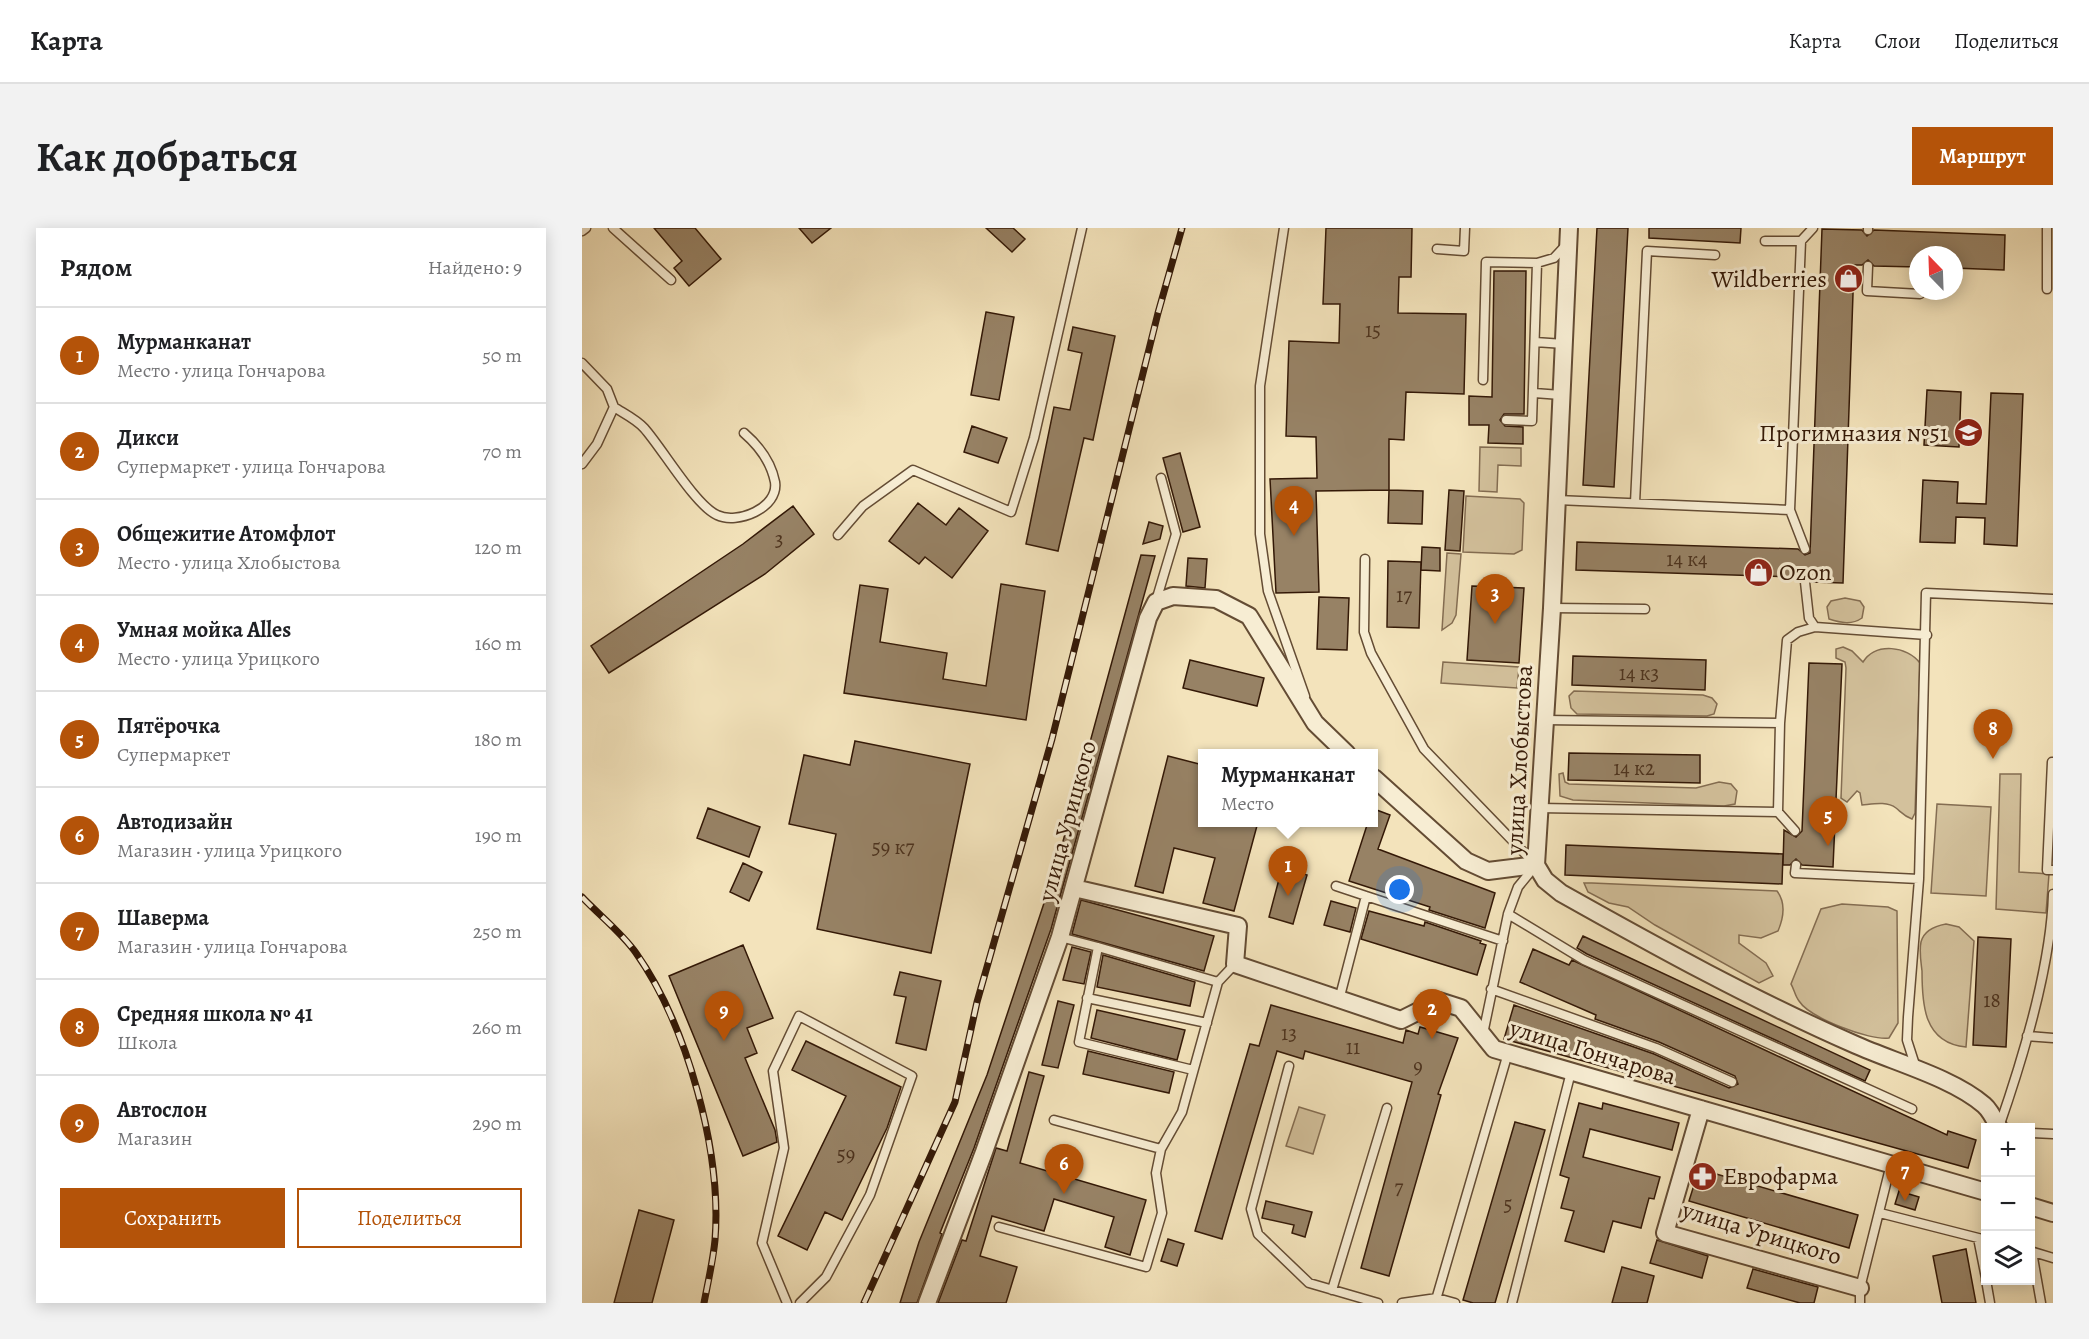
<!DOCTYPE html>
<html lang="ru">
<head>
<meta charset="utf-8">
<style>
	:root { --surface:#fff; --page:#f2f2f2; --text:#202124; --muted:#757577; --line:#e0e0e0; --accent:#b45309 }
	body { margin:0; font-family:Alegreya,serif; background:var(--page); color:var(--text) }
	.controls { position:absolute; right:18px; bottom:18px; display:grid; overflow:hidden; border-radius:0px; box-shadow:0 3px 15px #0003 }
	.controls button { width:54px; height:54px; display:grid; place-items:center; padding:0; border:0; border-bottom:2px solid var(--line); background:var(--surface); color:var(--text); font:30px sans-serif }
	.compass { position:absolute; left:1327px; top:18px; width:54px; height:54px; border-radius:50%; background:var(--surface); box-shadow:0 3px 15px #0003; rotate:337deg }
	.you { position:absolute; left:818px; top:662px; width:21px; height:21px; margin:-15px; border:4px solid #fff; border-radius:50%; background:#1a73e8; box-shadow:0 0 0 9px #1a73e833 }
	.badge { display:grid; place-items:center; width:39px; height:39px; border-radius:50%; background:var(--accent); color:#fff; font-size:20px; font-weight:700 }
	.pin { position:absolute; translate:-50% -50px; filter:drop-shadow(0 2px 3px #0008) }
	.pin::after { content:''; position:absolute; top:32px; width:21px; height:18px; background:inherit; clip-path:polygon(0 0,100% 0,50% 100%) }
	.popup { position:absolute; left:616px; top:521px; width:180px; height:78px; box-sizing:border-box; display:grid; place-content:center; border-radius:0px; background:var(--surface); filter:drop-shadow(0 2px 4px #0005); font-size:20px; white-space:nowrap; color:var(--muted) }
	.popup b { font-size:22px; color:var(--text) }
	.popup::after { content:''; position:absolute; left:50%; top:100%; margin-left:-12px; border:12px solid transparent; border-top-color:var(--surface) }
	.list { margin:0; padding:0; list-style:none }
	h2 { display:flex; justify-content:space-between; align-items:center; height:78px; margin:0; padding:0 24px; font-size:26px }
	h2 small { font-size:20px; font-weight:400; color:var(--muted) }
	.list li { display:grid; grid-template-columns:39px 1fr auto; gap:18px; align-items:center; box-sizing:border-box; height:96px; padding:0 24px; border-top:2px solid var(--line) }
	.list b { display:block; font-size:22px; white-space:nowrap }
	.list p { margin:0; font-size:20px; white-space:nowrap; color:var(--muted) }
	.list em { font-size:20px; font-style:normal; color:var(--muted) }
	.actions { display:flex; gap:12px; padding:18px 24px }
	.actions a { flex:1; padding:14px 0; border:2px solid var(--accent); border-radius:0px; text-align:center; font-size:21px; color:var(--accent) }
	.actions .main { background:var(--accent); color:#fff }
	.icon { flex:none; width:33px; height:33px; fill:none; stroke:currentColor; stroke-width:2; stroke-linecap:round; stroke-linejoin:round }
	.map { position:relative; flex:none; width:1471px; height:1075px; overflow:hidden; border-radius:0px }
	header { display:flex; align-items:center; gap:36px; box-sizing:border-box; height:84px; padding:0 30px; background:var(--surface); border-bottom:2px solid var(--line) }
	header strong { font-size:28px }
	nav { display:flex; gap:33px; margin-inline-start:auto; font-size:21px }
	.intro { display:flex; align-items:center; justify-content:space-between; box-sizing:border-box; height:144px; padding:0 36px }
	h1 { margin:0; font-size:42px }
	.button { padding:15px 27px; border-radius:0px; background:var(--accent); color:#fff; font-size:21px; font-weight:700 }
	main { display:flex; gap:36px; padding:0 36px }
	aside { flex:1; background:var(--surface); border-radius:0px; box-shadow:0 3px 15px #0003 }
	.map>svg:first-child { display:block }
	.green { fill:#d3c19c; stroke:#846d52; stroke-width:1.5 }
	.building { fill:#978265; stroke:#341907; stroke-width:1.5 }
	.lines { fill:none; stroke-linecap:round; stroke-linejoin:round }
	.lane-casing { stroke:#644c34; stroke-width:11 }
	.street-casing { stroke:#644c34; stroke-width:20 }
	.lane { stroke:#f7edd3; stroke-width:8 }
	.street { stroke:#f7edd3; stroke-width:16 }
	.rail-casing { stroke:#341907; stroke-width:7 }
	.rail { stroke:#f7edd3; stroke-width:4.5; stroke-dasharray:14; stroke-linecap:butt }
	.labels { text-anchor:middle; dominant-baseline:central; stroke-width:6; stroke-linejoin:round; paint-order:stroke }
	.number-label { font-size:21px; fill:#4d331e }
	.poi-label { font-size:24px; fill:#341907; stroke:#f7edd3; text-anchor:end }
	.street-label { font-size:24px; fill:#341907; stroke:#f7edd3 }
</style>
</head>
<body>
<header>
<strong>Карта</strong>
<nav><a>Карта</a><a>Слои</a><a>Поделиться</a></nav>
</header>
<div class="intro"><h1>Как добраться</h1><a class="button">Маршрут</a></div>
<main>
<aside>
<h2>Рядом<small>Найдено: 9</small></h2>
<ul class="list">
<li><span class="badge">1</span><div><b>Мурманканат</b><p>Место · улица Гончарова</p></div><em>50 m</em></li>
<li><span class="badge">2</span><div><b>Дикси</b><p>Супермаркет · улица Гончарова</p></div><em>70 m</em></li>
<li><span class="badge">3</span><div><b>Общежитие Атомфлот</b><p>Место · улица Хлобыстова</p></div><em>120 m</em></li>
<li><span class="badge">4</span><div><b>Умная мойка Alles</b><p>Место · улица Урицкого</p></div><em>160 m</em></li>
<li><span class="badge">5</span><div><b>Пятёрочка</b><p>Супермаркет</p></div><em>180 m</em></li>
<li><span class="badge">6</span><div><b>Автодизайн</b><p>Магазин · улица Урицкого</p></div><em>190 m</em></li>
<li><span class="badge">7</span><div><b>Шаверма</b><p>Магазин · улица Гончарова</p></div><em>250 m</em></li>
<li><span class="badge">8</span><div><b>Средняя школа № 41</b><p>Школа</p></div><em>260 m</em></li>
<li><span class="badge">9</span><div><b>Автослон</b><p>Магазин</p></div><em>290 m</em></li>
</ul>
<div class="actions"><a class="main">Сохранить</a><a>Поделиться</a></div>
</aside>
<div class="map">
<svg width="1471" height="1075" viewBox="0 0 1471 1075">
	<rect width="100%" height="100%" fill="#f3e3bb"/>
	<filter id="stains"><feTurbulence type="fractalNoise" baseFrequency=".00333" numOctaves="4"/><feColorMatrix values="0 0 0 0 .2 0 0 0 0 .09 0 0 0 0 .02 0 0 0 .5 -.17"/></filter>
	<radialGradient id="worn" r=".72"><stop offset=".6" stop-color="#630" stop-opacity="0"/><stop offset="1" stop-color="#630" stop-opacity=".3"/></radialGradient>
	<path class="green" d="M 898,219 L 939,220 L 939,238 L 916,237 L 915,264 L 897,263 Z
		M 884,268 L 938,271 L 942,275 L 940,322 L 932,326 L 881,324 Z
		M 865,325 L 879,326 L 874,387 L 870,395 L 860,402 Z
		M 1263,370 L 1278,373 L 1282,379 L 1280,390 C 1270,397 1259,395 1247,391 L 1245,379 L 1249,373 Z
		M 1261,419 L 1270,423 L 1281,434 C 1294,414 1325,418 1338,435 L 1333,585 L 1330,591 C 1322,588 1320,585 1314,580 C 1305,573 1291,576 1280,577 L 1278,565 L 1275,563 L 1265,574 L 1259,570 L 1264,440 L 1263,434 L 1254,430 L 1254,421 Z
		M 861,434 L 937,439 L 935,460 L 859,455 Z
		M 992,463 L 1121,467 L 1130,470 L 1135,476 L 1132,486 L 1125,488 L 995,486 L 989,480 L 987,468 Z
		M 981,545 L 983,554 L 987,556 L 1114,560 L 1137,554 L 1149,556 L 1155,563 L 1153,576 L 1142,578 L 991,572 L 978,568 L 977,546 Z
		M 1418,546 L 1439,546 L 1437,644 L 1467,646 L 1464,685 L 1414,681 Z
		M 1355,576 L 1409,579 L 1404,668 L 1349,665 Z
		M 1010,655 L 1195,663 C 1204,675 1202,689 1196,703 L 1179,710 L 1157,707 L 1157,715 L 1184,735 L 1191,748 L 1177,755 L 1073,697 L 1046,679 L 1027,675 L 1006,664 L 1002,655 Z
		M 1260,676 L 1306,679 L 1315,683 L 1316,795 L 1307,810 C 1288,813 1228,790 1217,773 C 1213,768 1212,761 1209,756 L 1239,681 Z
		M 1364,696 L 1377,699 L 1392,713 L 1384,819 C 1341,815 1340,775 1340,743 C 1339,734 1337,723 1339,714 C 1342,702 1353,698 1364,696 Z
		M 717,879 L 743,887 L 731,926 L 704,918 Z"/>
	<path class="building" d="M 72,0 L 113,0 L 139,31 L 107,58 L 92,40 L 100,33 Z
		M 217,0 L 249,0 L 230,15 Z
		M 404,0 L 431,0 L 443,11 L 430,24 Z
		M 744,0 L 830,0 L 829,49 L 817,49 L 816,85 L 884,86 L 882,166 L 824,164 L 822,212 L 807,211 L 807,262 L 734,263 L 737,364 L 694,365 L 688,251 L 735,250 L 734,209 L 704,208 L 707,113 L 757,115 L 758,76 L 741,76 Z
		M 1015,0 L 1046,0 L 1032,259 L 1001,257 Z
		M 1067,0 L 1159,0 L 1158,15 L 1067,10 Z
		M 1240,1 L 1280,2 L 1285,8 L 1292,2 L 1423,7 L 1422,42 L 1372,40 L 1372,27 L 1336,27 L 1336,39 L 1292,38 L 1286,32 L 1280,37 L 1272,37 L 1261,355 L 1229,354 L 1223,348 L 1217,354 L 1214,353 L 1214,349 L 994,342 L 995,314 L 1216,321 L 1223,327 L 1228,325 Z
		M 912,43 L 944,43 L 942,186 L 922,186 L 918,192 L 923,198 L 941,199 L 941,216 L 906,215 L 907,197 L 887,197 L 887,168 L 910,169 Z
		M 404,84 L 432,89 L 417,172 L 389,167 Z
		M 491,99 L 533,108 L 511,212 L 502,210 L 476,323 L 444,316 L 472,179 L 488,182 L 500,125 L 486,122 Z
		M 1345,162 L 1379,164 L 1377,219 L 1342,217 Z
		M 1409,165 L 1441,166 L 1435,318 L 1402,316 L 1403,290 L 1374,289 L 1373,315 L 1338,314 L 1341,252 L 1376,254 L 1375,275 L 1404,276 Z
		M 390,198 L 425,210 L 416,235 L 382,224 Z
		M 598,225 L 618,299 L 601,304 L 581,230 Z
		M 807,262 L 841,263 L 840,296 L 806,295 Z
		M 867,262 L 882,263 L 878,323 L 863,322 Z
		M 336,275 L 364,297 L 377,280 L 406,303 L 370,350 L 343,329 L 337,336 L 307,313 Z
		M 211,278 L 232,306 L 183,346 L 27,445 L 9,418 L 161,316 Z
		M 567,294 L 581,298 L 578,311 L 561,316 Z
		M 840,319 L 858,320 L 858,343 L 839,342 Z
		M 559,327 L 573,328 L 469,701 L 392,920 L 358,1005 L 360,1006 L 335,1075 L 318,1075 L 337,1014 L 405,847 L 474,639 Z
		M 606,330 L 625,331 L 623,360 L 604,358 Z
		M 806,333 L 839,334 L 837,400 L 805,399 Z
		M 419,356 L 463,363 L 444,492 L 262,465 L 278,357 L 306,361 L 298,414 L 365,425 L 361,451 L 404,458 Z
		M 890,358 L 942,360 L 937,435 L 885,432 Z
		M 737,369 L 767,370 L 765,422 L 735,421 Z
		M 991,428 L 1124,432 L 1123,462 L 990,457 Z
		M 608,432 L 682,450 L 675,478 L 601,460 Z
		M 1227,435 L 1260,436 L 1251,639 L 1220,637 L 1214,631 L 1208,637 L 1201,637 L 1202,602 L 1214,609 L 1220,603 Z
		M 273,513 L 388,536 L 349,725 L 235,701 L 254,606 L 207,596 L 222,527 L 268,537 Z
		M 987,525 L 1118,527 L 1118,555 L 986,552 Z
		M 586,528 L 621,537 L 621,594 L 676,594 L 652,683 L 621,675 L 633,630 L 592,620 L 581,665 L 553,658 Z
		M 126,580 L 178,599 L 167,629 L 115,610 Z
		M 792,581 L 808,587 L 796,621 L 913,665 L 903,700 L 847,682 L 848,679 L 767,653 L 786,594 L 792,594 Z
		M 984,617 L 1201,626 L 1200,656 L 983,647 Z
		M 161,635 L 180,644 L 167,673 L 148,664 Z
		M 700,640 L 725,647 L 711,696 L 687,689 Z
		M 499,672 L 632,708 L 622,743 L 490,706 Z
		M 749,673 L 774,680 L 768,704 L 742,697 Z
		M 787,683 L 842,698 L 843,694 L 899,713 L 898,715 L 904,717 L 895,747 L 779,711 Z
		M 1001,708 L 1288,842 L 1283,853 L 1005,726 L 995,720 Z
		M 1396,709 L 1429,711 L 1424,819 L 1391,817 Z
		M 161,717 L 191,790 L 165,800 L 175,825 L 163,830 L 193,902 L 195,914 L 161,928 L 87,748 Z
		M 490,719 L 509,724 L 502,756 L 481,752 Z
		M 951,721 L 987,737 L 990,732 L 1365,907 L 1366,903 L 1394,912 L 1386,940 L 922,811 L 932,777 L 1072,826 L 1147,860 L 1156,856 L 1153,848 L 1077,814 L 1013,791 L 1014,787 L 938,754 Z
		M 521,727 L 613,754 L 608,778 L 515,759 Z
		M 318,744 L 359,753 L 344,822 L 314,815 L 324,769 L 312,767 Z
		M 476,773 L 492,777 L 476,840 L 460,837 Z
		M 689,777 L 821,815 L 824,802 L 836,806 L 838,799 L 876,810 L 856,866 L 859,867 L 807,1048 L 779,1040 L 830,854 L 723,823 L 721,831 L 695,823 L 640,1011 L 613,1003 L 668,816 L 677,818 Z
		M 515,782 L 603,802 L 595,832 L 509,810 Z
		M 224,813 L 319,859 L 305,900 L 260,992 L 243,984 L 225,1022 L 196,1008 L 264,868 L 210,842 Z
		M 506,823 L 592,844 L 587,865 L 501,846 Z
		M 447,844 L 462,848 L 438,935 L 564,972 L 548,1027 L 523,1019 L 532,989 L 472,971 L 462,1003 L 410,988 L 398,1028 L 435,1039 L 424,1075 L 356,1075 L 380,1012 L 384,1013 L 414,920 L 425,923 Z
		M 997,875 L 1020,881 L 1021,875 L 1097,895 L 1090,922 L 1008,901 L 1001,929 L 1078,949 L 1072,971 L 1067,970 L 1059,1000 L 1031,993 L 1022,1024 L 983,1013 L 992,983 L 979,980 L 987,950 L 978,947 Z
		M 933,894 L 963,902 L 913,1075 L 891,1075 L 881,1072 Z
		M 1117,941 L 1276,987 L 1267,1020 L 1107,973 Z
		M 1317,963 L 1337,969 L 1333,982 L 1313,976 Z
		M 684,973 L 730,984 L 723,1009 L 710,1005 L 712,997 L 680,990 Z
		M 57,982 L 92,992 L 70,1075 L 32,1075 Z
		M 586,1011 L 602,1016 L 595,1038 L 579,1033 Z
		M 1075,1012 L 1126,1028 L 1120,1050 L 1068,1035 Z
		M 1384,1021 L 1394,1075 L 1360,1075 L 1351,1028 Z
		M 1040,1039 L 1072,1048 L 1065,1075 L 1030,1075 Z
		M 1171,1041 L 1236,1059 L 1232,1075 L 1218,1075 L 1165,1060 Z"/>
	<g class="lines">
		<defs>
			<path id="lane" d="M 31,0 L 89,52
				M 702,0 L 678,158 L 678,306 L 686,363 L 723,468
				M 1286,0 L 1286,2
				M 0,3 L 4,0
				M 1183,13 L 1219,13
				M 855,21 L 882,23 L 883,0
				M 1286,38 L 1285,63 L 1338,66
				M 1465,61 L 1465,0
				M 953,114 L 982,116
				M 0,135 L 25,161 L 32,179 L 15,216 L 0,236
				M 901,152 L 904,34 L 955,35 L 972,30 L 985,16
				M 952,165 L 979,167
				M 32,179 C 41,185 54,191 62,200 C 80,220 113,277 135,287 C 155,297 197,280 193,254 C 189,234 176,217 162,205
				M 924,192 L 950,193 L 955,35
				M 975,272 L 1208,282 L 1219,13 L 1231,0
				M 1053,275 L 1065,23 L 1133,27
				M 1208,282 L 1223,321
				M 256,307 L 281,278 L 331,242 L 429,284 L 452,210 L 500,0
				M 783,331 L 782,404 L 789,425 L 842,521 L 954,637 L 936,659 L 926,686 L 901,806
				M 1223,354 L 1227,390 L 1233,399
				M 574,373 L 594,306 L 579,250
				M 970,380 L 1063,381
				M 962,492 L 1198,495
				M 1470,534 L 1465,642 L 1471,642
				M 957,580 L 1196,584 L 1198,495 L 1205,412 L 1216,404 L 1233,399 L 1345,407
				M 1196,584 L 1213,603
				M 1214,637 L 1213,645 L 1337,651
				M 754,658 L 784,668
				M 926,686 L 1002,732 L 1330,881
				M 478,709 L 516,719
				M 909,761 L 1074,820 L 1150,854
				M 505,770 L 625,795
				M 757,772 L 784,668 L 921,713
				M 1445,808 L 1471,810
				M 707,838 L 669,981 L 676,1006 L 727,1055 L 796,1075
				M 1334,840 L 1325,812 L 1326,789 L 1337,651 L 1344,365 L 1471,371
				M 611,842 L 497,814 L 516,719 L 636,754
				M 472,892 L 579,921 L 600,884 L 636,754 L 653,736
				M 1417,899 C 1441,830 1469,738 1471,666
				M 1448,905 L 1471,906
				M 1298,985 L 1404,1012
				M 417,999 L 564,1039 L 580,985 L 574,945 L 579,921
				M 1396,1010 L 1404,1050
				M 1448,1023 L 1471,1030
				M 1450,1024 L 1459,1075
				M 1404,1052 L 1408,1075
				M 750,1062 L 805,880
				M 205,1075 L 180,1015 L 202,920 L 191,843 L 217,788 L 330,848 L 288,967 L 244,1049 L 218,1075
				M 820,1075 L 855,1070 L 873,1075
				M 853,1075 L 926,825
				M 930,1075 L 989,844
				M 1278,1075 L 1278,1060 L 1309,936"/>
			<path id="street" d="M 987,0 L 970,380 L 954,637 L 963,652 L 979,665 C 1075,719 1173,773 1274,817 C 1312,834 1371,850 1402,877 C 1408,882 1413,892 1417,900
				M 792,550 L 884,633 L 906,643 L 954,637
				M 492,660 L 656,698 L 653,736 L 819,792 L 857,773 L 879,780 L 912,821 L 1404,964
				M 1119,881 L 1083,1005 L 1278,1060
				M 1448,978 L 1471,985
				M 345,1075 L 402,924 L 478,709 L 566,390 L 574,374 L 591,368 L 634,371 L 667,388 L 733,495 L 765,526"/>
		</defs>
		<use href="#lane" class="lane-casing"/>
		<use href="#street" class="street-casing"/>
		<use href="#lane" class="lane"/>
		<use href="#street" class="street"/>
		<defs>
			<path id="rail" d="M 0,669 C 17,687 40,705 54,725 C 105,797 140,924 133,1012 C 131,1033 126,1054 122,1075
				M 282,1075 L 373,874 L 395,774 L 470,511 L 576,85 L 600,0"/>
		</defs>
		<use href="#rail" class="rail-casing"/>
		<use href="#rail" class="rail"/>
	</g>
	<defs>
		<symbol id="shop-disc" viewBox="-11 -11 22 22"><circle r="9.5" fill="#8f2418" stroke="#f7edd3"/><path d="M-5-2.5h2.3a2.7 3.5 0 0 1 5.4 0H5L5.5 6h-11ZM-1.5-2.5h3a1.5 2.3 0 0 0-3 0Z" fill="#fff"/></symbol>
		<symbol id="school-disc" viewBox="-11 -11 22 22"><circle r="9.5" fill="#8f2418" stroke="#f7edd3"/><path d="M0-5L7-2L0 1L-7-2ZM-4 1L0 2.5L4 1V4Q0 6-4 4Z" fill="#fff"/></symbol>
		<symbol id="pharmacy-disc" viewBox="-11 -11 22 22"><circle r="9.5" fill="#8f2418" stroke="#f7edd3"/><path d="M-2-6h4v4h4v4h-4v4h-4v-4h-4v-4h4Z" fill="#fff"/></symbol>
	</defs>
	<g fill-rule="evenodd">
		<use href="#shop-disc" x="1250" y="34" width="33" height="33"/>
		<use href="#school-disc" x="1370" y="188" width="33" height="33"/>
		<use href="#shop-disc" x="1160" y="328" width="33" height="33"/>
		<use href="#pharmacy-disc" x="1104" y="932" width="33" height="33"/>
	</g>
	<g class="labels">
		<g class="number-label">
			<text x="791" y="102">15</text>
			<text x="197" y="311">3</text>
			<text x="1105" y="331">14 к4</text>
			<text x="822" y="367">17</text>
			<text x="1057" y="445">14 к3</text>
			<text x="1052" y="540">14 к2</text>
			<text x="311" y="619">59 к7</text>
			<text x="1410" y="772">18</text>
			<text x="707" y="805">13</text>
			<text x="771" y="819">11</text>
			<text x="836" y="838">9</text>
			<text x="264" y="926">59</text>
			<text x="817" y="959">7</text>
			<text x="926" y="976">5</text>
		</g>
		<g class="poi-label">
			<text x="1245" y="51">Wildberries</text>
			<text x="1366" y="205">Прогимназия №51</text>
			<text x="1197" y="344" text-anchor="start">Ozon</text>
			<text x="1141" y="948" text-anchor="start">Еврофарма</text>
		</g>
		<g class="street-label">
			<text transform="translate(937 532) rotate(-87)">улица Хлобыстова</text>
			<text transform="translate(485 593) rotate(-75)">улица Урицкого</text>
			<text transform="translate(1011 824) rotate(17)">улица Гончарова</text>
			<text transform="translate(1180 1005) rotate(17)">улица Урицкого</text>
		</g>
	</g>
	<rect width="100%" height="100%" filter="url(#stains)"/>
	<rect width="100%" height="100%" fill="url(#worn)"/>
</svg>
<div class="controls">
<button>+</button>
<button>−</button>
<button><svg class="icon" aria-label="layers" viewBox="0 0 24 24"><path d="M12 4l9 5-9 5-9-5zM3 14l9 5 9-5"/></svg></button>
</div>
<svg class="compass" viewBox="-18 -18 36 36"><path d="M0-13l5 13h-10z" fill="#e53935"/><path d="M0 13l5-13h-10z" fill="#757577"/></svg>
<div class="you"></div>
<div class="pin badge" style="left:706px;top:668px">1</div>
<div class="popup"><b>Мурманканат</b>Место</div>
<div class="pin badge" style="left:850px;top:811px">2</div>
<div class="pin badge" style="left:913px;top:396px">3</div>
<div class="pin badge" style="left:712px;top:308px">4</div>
<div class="pin badge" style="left:1246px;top:618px">5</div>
<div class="pin badge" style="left:482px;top:966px">6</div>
<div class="pin badge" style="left:1323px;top:973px">7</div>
<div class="pin badge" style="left:1411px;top:531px">8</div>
<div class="pin badge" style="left:142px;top:813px">9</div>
</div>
</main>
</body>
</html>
